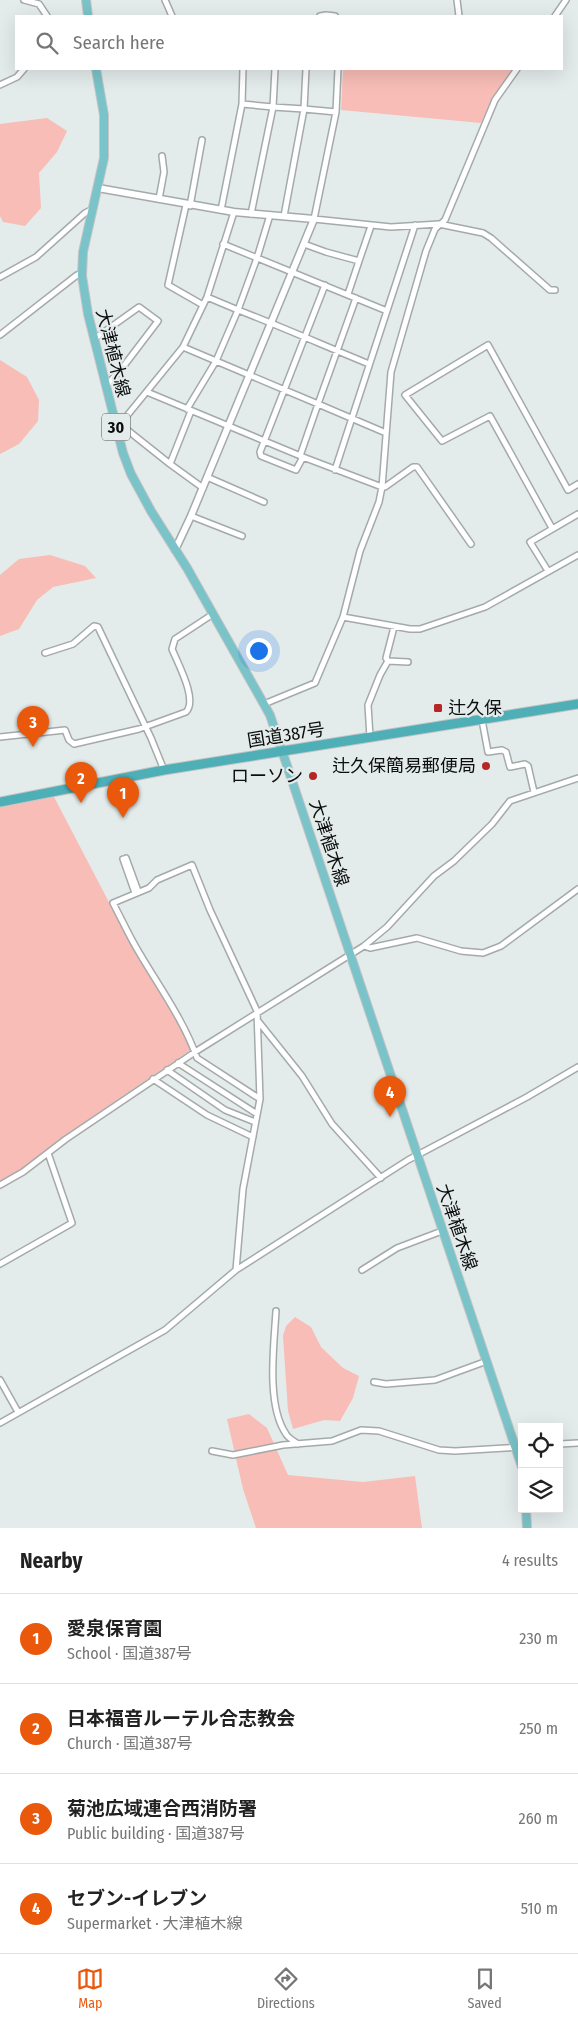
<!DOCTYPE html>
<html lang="en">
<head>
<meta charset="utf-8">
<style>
	:root { --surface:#fff; --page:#f2f2f2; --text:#222; --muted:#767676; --line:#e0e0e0; --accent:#ea580c }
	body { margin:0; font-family:"Fira Sans Condensed","Noto Sans JP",sans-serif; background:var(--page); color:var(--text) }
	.controls { position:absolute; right:15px; bottom:15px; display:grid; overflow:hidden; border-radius:0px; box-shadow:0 5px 20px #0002 }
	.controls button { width:45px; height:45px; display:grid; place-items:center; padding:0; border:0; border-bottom:1px solid var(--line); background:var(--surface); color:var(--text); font:25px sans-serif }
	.you { position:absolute; left:258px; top:650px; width:18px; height:18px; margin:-12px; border:4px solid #fff; border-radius:50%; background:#1a73e8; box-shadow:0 0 0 8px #1a73e833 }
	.badge { display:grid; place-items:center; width:32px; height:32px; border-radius:50%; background:var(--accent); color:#fff; font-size:16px; font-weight:700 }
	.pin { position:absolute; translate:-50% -41px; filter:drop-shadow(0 1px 2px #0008) }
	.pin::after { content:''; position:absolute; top:26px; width:18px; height:15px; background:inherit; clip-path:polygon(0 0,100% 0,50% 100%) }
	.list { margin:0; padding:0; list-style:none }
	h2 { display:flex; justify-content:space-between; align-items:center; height:65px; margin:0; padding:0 20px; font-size:21px }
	h2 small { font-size:16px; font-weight:400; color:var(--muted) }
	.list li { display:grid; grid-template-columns:32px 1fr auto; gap:15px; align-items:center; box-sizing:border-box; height:90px; padding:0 20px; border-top:1px solid var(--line) }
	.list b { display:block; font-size:19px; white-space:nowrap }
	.list p { margin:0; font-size:16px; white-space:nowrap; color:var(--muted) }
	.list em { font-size:16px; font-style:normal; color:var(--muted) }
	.icon { flex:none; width:28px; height:28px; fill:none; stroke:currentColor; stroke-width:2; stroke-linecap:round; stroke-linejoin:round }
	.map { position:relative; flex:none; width:578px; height:1528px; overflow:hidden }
	.search { position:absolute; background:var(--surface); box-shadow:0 5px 20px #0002; left:15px; right:15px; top:15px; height:55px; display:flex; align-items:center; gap:12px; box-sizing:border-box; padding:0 18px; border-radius:0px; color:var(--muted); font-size:19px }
	.sheet { height:425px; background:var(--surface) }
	nav { display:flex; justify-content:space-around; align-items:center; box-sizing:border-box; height:70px; border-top:1px solid var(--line); background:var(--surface); font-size:14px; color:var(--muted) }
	nav a { display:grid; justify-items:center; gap:2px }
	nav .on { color:var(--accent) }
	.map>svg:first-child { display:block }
	.green { fill:#f7bdb6 }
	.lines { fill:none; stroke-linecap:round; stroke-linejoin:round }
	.minor-casing { stroke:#a4aaaa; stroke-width:8 }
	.tertiary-casing { stroke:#a4aaaa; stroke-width:9 }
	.primary-casing { stroke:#c5c5c5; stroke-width:10 }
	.trunk-casing { stroke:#c5c5c5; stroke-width:11 }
	.minor { stroke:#fff; stroke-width:5 }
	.tertiary { stroke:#fff; stroke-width:6 }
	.primary { stroke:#7ac3c8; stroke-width:8 }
	.trunk { stroke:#4eafb6; stroke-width:9 }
	.poi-dot { fill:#b62625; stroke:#e4ebeb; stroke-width:2 }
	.labels { text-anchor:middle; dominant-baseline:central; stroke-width:4.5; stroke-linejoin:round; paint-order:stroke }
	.shield { fill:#e4ebeb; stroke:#4d5050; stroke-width:1 }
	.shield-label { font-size:16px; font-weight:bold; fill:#0c0e0e }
	.street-label { font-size:18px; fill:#0c0e0e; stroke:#e4ebeb }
	.poi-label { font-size:18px; fill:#0c0e0e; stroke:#e4ebeb; text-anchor:end }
</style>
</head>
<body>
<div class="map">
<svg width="578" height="1528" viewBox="0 0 578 1528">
	<rect width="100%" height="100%" fill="#e4ebeb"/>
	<path class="green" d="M 343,69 L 514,69 L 492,98 L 481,123 L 341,110 Z
		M 47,118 L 67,131 L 57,152 L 39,173 L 41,208 L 25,226 L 3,222 L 0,216 L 0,124 Z
		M 0,360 L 27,377 L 39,400 L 38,421 L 19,444 L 0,454 Z
		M 50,555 L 85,566 L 96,578 L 53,587 L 37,600 L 19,629 L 0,636 L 0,575 L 19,559 Z
		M 53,795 L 136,954 L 169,1006 L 192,1049 L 64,1136 L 21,1170 L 0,1181 L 0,806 Z
		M 295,1317 L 311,1327 L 321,1347 L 343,1368 L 359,1376 L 353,1398 L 340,1421 L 324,1420 L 293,1429 L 288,1411 L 283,1336 L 286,1326 Z
		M 249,1414 L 267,1428 L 288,1475 L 363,1482 L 415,1476 L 422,1528 L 256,1528 L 243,1489 L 227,1419 Z"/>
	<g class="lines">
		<defs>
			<path id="minor" d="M 24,0 L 39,4 L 47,16
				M 165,0 L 172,16
				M 457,0 L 459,16
				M 320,16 L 326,15 L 335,16
				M 555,16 L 566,0
				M 306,69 L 304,109 L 336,112
				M 338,69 L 336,112 L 314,219 L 391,227 L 439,224 L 483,233 L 491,238 L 550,290 L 555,290
				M 0,85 L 17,77 L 24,69
				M 242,104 L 273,107 L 275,69
				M 159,199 L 164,172 L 162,156
				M 186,205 L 168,285 L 203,305
				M 190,206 L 202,140
				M 221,210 L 242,104 L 243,69
				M 251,214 L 273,107 L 304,109 L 284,216
				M 223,244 L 387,311
				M 304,244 L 326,252 L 359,261 L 371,226
				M 0,277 L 36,257 L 85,213 L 93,209
				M 348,294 L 359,261
				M 207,297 L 238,310 L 257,258 L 270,215
				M 356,298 L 318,404 L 216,361 L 238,310 C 282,327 325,346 369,364
				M 0,335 L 77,275 L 82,273
				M 94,339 L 139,307 L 158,321 L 123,367 L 106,386
				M 183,347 L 216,361 L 187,409
				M 147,392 L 303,457 L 382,487 L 385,487 L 413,467 L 417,467 L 471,544
				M 121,425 L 170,464 L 191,411
				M 117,428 L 183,347 L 207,297 L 234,212
				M 300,456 L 318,404 L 386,433
				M 303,457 L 296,470 L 261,456 L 260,452 L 325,285
				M 170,464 L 203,488
				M 335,470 L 415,225
				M 207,477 L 264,502
				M 191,516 L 242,536
				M 552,528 L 490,416 L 442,441 L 405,395 L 488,345 L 568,490 L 578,484
				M 548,571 L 530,542 L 578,514
				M 343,617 L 410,629 L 420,629 L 485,607 L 578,555
				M 45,653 L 73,644 L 94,626 L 98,627 L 151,738 L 164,770
				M 388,661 L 408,662
				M 264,704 L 315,683 L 343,617 L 360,551 L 379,502 L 382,487 L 391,372 L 426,251 L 435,229 L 445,220 L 495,100 L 517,69
				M 482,720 L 488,752 L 502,750 L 506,752 L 510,767 L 525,764 L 528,766 L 534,792
				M 0,737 L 65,730 L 69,740 L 74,744 L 139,729 L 186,712 C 198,700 178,664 172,649 L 175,639 L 213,614
				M 370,737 L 368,705 L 380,675 L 388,661 L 386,658 L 394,627
				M 126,858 L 138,891
				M 123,859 L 135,893
				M 364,946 L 370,948 L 417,938 L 461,951 L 483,953 L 501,946 L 578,889
				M 258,1021 L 302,1076 L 332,1124 L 381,1178
				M 178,1063 L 257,1114
				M 167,1070 L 225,1110 L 255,1122
				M 153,1079 L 207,1115 L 253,1137
				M 0,1185 L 23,1172 L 66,1139 L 195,1052 L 364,946 L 387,927 L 434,876 L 454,861 L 492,824 L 510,801 L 578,778
				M 0,1264 L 72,1223 L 48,1153
				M 236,1270 L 243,1189 L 260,1099 L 257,1011 L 210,910 L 192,865 L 157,880 L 149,888 L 113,903 C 122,920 130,938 140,954 C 160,988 184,1021 197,1058 L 260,1099
				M 362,1270 L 397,1248 L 442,1231
				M 276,1311 C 274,1345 266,1405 286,1434 C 288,1438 294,1441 298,1444
				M 0,1380 L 18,1412
				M 374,1382 L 386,1384 L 435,1380 L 487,1361
				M 0,1423 L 165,1330 L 236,1270 L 408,1160 L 527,1097 L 578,1067
				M 559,1444 L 578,1443
				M 212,1451 L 233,1455 L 283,1445 L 332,1441 L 361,1430 L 379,1431 L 439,1450 L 455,1451 L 522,1447"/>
			<path id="tertiary" d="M 98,188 L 234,212 L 314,219 L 191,516 L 175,550"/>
			<path id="primary" d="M 86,0 L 88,16
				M 96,69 L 104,115 L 104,158 L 83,252 L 82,276 L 88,314 L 123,453 L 131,474 L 151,511 L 187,568 L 270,715 L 522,1467
				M 526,1509 L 527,1528"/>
			<path id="trunk" d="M 0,802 L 164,770 L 578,704"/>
		</defs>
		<use href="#minor" class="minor-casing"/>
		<use href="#tertiary" class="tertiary-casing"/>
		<use href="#primary" class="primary-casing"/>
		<use href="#trunk" class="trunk-casing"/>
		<use href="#minor" class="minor"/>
		<use href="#tertiary" class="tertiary"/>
		<use href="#primary" class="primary"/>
		<use href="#trunk" class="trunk"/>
	</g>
	<g class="poi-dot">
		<rect x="433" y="703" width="10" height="10" rx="2.5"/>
		<circle cx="486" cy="766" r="5"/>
		<circle cx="313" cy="776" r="5"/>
	</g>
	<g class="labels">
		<rect class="shield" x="102" y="413.5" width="28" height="27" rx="4"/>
		<g class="shield-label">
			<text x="116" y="427">30</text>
		</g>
		<g class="street-label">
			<text transform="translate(113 353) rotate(76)">大津植木線</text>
			<text transform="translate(286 735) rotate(-9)">国道387号</text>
			<text transform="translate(329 843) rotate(72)">大津植木線</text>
			<text transform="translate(457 1227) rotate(71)">大津植木線</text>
		</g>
		<g class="poi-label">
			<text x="448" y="708" text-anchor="start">辻久保</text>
			<text x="476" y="766">辻久保簡易郵便局</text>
			<text x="303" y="776">ローソン</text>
		</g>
	</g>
</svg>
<div class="controls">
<button><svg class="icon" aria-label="locate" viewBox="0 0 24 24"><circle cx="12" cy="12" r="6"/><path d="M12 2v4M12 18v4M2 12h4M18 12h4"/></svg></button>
<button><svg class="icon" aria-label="layers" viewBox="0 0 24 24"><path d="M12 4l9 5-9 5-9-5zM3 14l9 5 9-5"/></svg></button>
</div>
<div class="you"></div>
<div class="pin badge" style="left:123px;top:818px">1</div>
<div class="pin badge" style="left:81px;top:803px">2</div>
<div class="pin badge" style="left:33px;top:747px">3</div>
<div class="pin badge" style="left:390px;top:1117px">4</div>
<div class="search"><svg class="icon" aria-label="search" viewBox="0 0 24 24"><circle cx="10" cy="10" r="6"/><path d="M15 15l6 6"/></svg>Search here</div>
</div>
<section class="sheet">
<h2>Nearby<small>4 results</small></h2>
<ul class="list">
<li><span class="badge">1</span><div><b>愛泉保育園</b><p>School · 国道387号</p></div><em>230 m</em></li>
<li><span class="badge">2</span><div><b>日本福音ルーテル合志教会</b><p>Church · 国道387号</p></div><em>250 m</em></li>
<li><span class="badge">3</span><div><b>菊池広域連合西消防署</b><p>Public building · 国道387号</p></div><em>260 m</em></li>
<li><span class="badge">4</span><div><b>セブン-イレブン</b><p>Supermarket · 大津植木線</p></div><em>510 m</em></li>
</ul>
</section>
<nav>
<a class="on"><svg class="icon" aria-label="map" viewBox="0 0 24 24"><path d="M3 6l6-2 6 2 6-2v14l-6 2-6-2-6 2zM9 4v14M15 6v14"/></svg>Map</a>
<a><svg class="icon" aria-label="directions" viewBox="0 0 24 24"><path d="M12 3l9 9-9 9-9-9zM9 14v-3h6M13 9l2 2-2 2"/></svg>Directions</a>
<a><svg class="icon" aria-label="saved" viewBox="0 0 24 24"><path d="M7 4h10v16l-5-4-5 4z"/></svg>Saved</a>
</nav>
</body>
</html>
